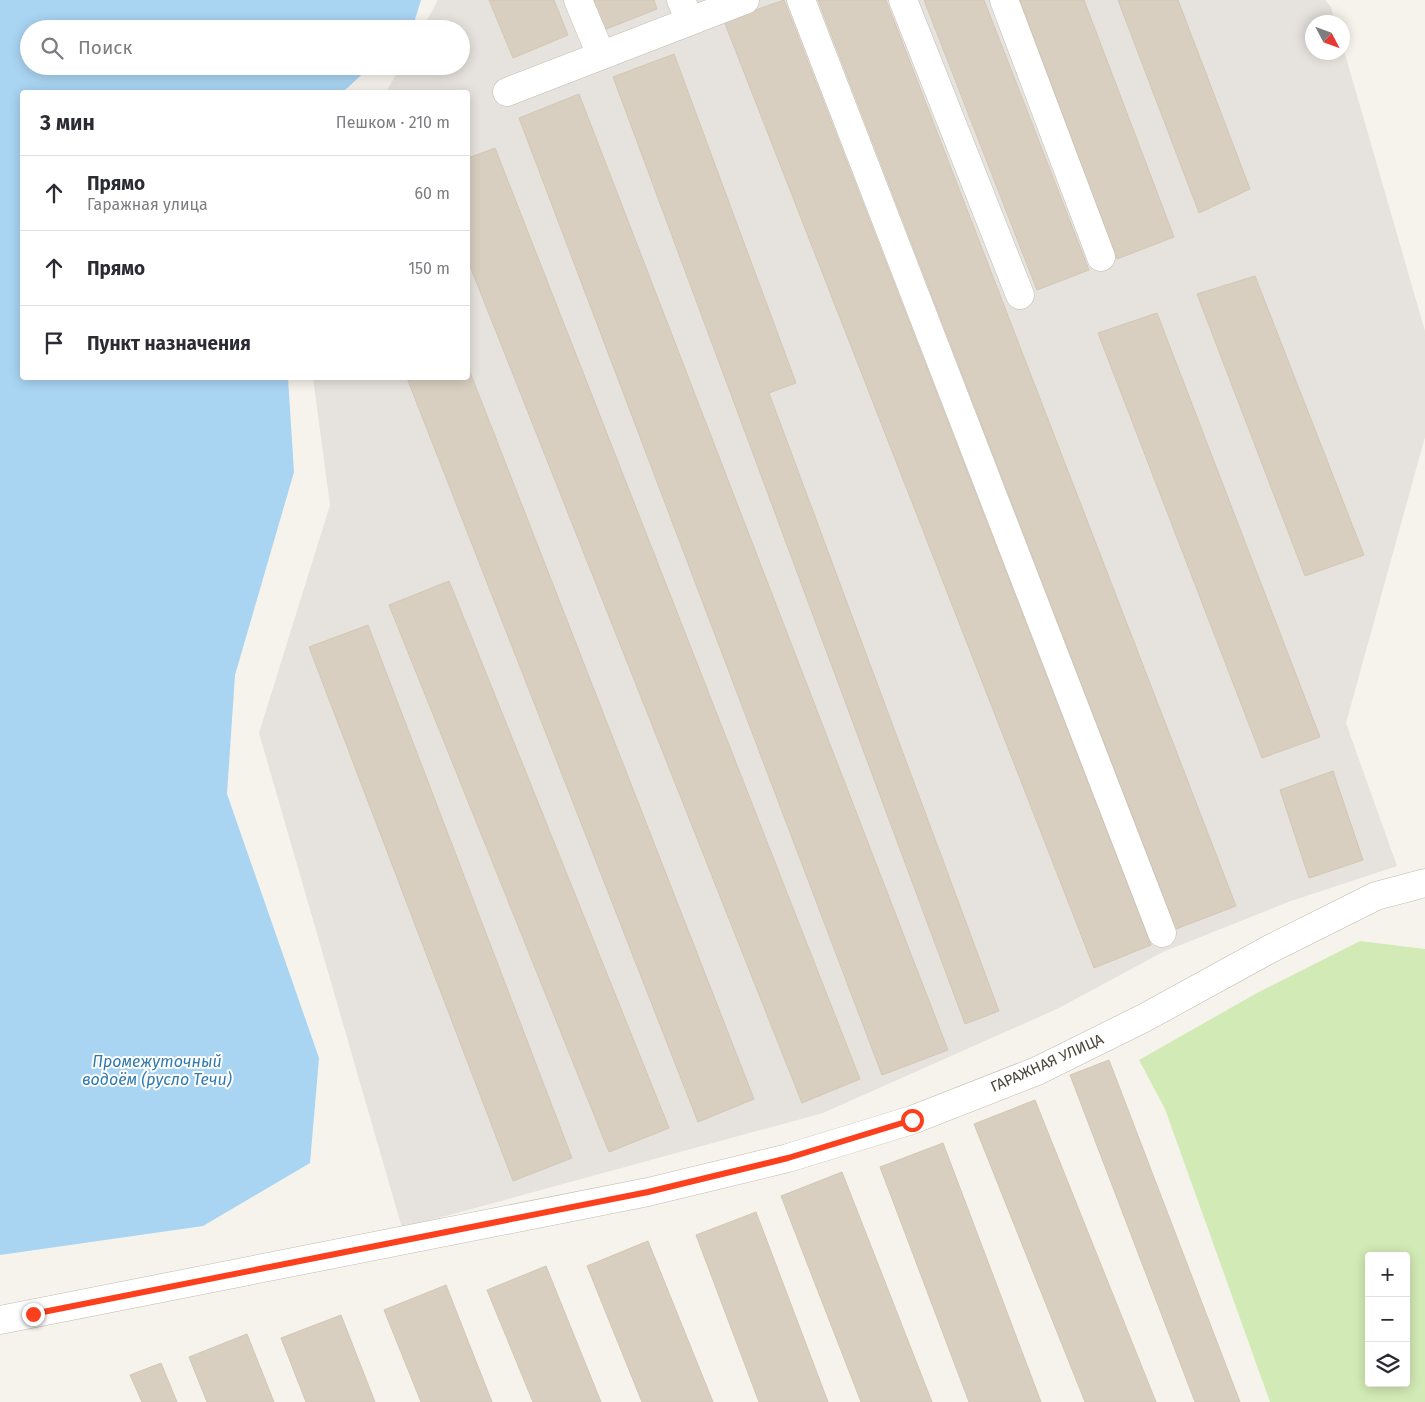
<!DOCTYPE html>
<html lang="ru">
<head>
<meta charset="utf-8">
<style>
	:root { --surface:#fff; --page:#f2f2f3; --text:#2b2b33; --muted:#7c7c81; --line:#e1e1e2 }
	body { margin:0; font-family:"Fira Sans",sans-serif; background:var(--page); color:var(--text) }
	.controls { position:absolute; right:15px; bottom:15px; display:grid; overflow:hidden; border-radius:5px; box-shadow:0 2px 12px #0003 }
	.controls button { width:45px; height:45px; display:grid; place-items:center; padding:0; border:0; border-bottom:1px solid var(--line); background:var(--surface); color:var(--text); font:25px sans-serif }
	.compass { position:absolute; left:1305px; top:15px; width:45px; height:45px; border-radius:50%; background:var(--surface); box-shadow:0 2px 12px #0003; rotate:131deg }
	.stop { position:absolute; width:15px; height:15px; margin:-11px; border:4px solid #fc3f1d; border-radius:50%; background:#fff }
	.stop.end { background:#fc3f1d; border-color:#fff; box-shadow:0 1px 5px #0008 }
	.list { margin:0; padding:0; list-style:none }
	h2 { display:flex; justify-content:space-between; align-items:center; height:65px; margin:0; padding:0 20px; font-size:21px }
	h2 small { font-size:16px; font-weight:400; color:var(--muted) }
	.list li { display:grid; grid-template-columns:32px 1fr auto; gap:15px; align-items:center; box-sizing:border-box; height:75px; padding:0 20px; border-top:1px solid var(--line) }
	.list b { display:block; font-size:19px; white-space:nowrap }
	.list p { margin:0; font-size:16px; white-space:nowrap; color:var(--muted) }
	.list em { font-size:16px; font-style:normal; color:var(--muted) }
	.icon { flex:none; width:28px; height:28px; fill:none; stroke:currentColor; stroke-width:2; stroke-linecap:round; stroke-linejoin:round }
	.map { position:relative; flex:none; width:1425px; height:1402px; overflow:hidden }
	.search { position:absolute; background:var(--surface); box-shadow:0 2px 12px #0003; left:20px; top:20px; width:450px; height:55px; display:flex; align-items:center; gap:12px; box-sizing:border-box; padding:0 18px; border-radius:28px; color:var(--muted); font-size:19px }
	.panel { position:absolute; background:var(--surface); box-shadow:0 2px 12px #0003; left:20px; top:90px; width:450px; height:290px; border-radius:5px }
	.map>svg:first-child { display:block }
	.industrial { fill:#e6e2dd }
	.green { fill:#d2eab5; fill-rule:evenodd }
	.water { fill:#a9d4f2 }
	.building { fill:#d8cfc1; stroke:#d3c7b4 }
	.lines { fill:none; stroke-linecap:round; stroke-linejoin:round }
	.minor-casing { stroke:#c2bbae; stroke-width:29 }
	.minor { stroke:#fff; stroke-width:28 }
	.route { stroke:#fc3f1d; stroke-width:6 }
	.labels { text-anchor:middle; dominant-baseline:central; stroke-width:4; stroke-linejoin:round; paint-order:stroke }
	.street-label { font-size:15px; fill:#4b4439; stroke:#fff }
	.water-label { font-size:16px; font-style:italic; fill:#2e7ab2; stroke:#fff }
</style>
</head>
<body>
<div class="map">
<svg width="1425" height="1402" viewBox="0 0 1425 1402">
	<rect width="100%" height="100%" fill="#f6f3ec"/>
	<path class="industrial" d="M 438,0 L 1325,0 L 1331,7 L 1335,22 L 1312,22 L 1312,52 L 1342,52 L 1343,47 L 1425,331 L 1425,437 L 1346,723 L 1397,866 L 1288,902 L 1163,952 L 1057,1009 L 823,1113 L 402,1228 L 259,733 L 330,505 L 313,378 L 468,378 L 468,92 L 386,92 L 401,66 L 461,66 L 461,29 L 422,29 Z"/>
	<path class="green" d="M 1360,941 L 1425,949 L 1425,1402 L 1270,1402 L 1165,1109 L 1139,1060 L 1257,993 ZM 1369,1256 L 1406,1256 L 1406,1383 L 1369,1383 Z"/>
	<path class="water" d="M 0,0 L 421,0 L 412,29 L 29,29 L 29,66 L 371,66 L 343,92 L 22,92 L 22,378 L 288,378 L 294,472 L 235,675 L 227,794 L 319,1058 L 310,1163 L 203,1226 L 0,1255 Z"/>
	<path class="building" d="M 489,0 L 554,0 L 568,35 L 513,58 Z
		M 592,0 L 654,0 L 657,9 L 604,30 Z
		M 784,0 L 1151,945 L 1094,968 L 724,21 Z
		M 818,0 L 886,0 L 1236,906 L 1176,929 Z
		M 924,0 L 984,0 L 1089,270 L 1037,290 Z
		M 1020,0 L 1084,0 L 1174,237 L 1117,259 Z
		M 1118,0 L 1178,0 L 1250,189 L 1199,213 Z
		M 674,54 L 796,383 L 769,393 L 999,1011 L 965,1024 L 613,77 Z
		M 579,94 L 948,1050 L 882,1075 L 519,118 Z
		M 495,148 L 860,1079 L 802,1103 L 468,261 L 468,158 Z
		M 1255,276 L 1364,555 L 1305,576 L 1197,294 Z
		M 1157,313 L 1320,737 L 1262,758 L 1098,333 Z
		M 468,367 L 754,1099 L 698,1122 L 407,378 L 468,378 Z
		M 449,581 L 669,1128 L 609,1152 L 389,605 Z
		M 368,625 L 572,1158 L 513,1181 L 309,647 Z
		M 1333,771 L 1363,860 L 1309,878 L 1280,790 Z
		M 1109,1060 L 1240,1402 L 1195,1402 L 1070,1075 Z
		M 1035,1100 L 1156,1402 L 1085,1402 L 974,1124 Z
		M 943,1143 L 1041,1402 L 969,1402 L 880,1167 Z
		M 842,1172 L 932,1402 L 861,1402 L 781,1196 Z
		M 756,1212 L 828,1402 L 759,1402 L 696,1235 Z
		M 648,1241 L 713,1402 L 642,1402 L 587,1266 Z
		M 546,1266 L 601,1402 L 533,1402 L 487,1290 Z
		M 446,1285 L 492,1402 L 421,1402 L 384,1310 Z
		M 341,1315 L 375,1402 L 306,1402 L 281,1338 Z
		M 247,1334 L 274,1402 L 207,1402 L 189,1357 Z
		M 161,1363 L 177,1402 L 142,1402 L 130,1375 Z"/>
	<g class="lines">
		<defs>
			<path id="minor" d="M 578,0 L 601,55
				M 681,0 L 690,21
				M 801,0 L 1162,933
				M 903,0 L 1020,295
				M 1004,0 L 1101,257
				M 507,92 L 745,0
				M 0,1320 L 648,1192 L 788,1158 L 912,1120 L 1037,1071 L 1144,1018 L 1270,949 L 1376,896 L 1425,883"/>
		</defs>
		<use href="#minor" class="minor-casing"/>
		<use href="#minor" class="minor"/>
	</g>
	<g class="lines">
		<path class="route" d="M 33,1314 L 648,1192 L 788,1158 L 912,1120"/>
	</g>
	<g class="labels">
		<g class="street-label">
			<text transform="translate(1047 1063) rotate(-24)">ГАРАЖНАЯ УЛИЦА</text>
		</g>
		<g class="water-label">
			<text x="157" y="1061">Промежуточный<tspan x="157" dy="18">водоём (русло Течи)</tspan></text>
		</g>
	</g>
</svg>
<div class="controls">
<button>+</button>
<button>−</button>
<button><svg class="icon" aria-label="layers" viewBox="0 0 24 24"><path d="M12 4l9 5-9 5-9-5zM3 14l9 5 9-5"/></svg></button>
</div>
<svg class="compass" viewBox="-18 -18 36 36"><path d="M0-13l5 13h-10z" fill="#e53935"/><path d="M0 13l5-13h-10z" fill="#7c7c81"/></svg>
<div class="stop" style="left:912px;top:1120px"></div>
<div class="stop end" style="left:33px;top:1314px"></div>
<div class="search"><svg class="icon" aria-label="search" viewBox="0 0 24 24"><circle cx="10" cy="10" r="6"/><path d="M15 15l6 6"/></svg>Поиск</div>
<section class="panel">
<h2>3 мин<small>Пешком · 210 m</small></h2>
<ul class="list">
<li><svg class="icon" aria-label="ahead" viewBox="0 0 24 24"><path d="M12 20V5M6 11l6-6 6 6"/></svg><div><b>Прямо</b><p>Гаражная улица</p></div><em>60 m</em></li>
<li><svg class="icon" aria-label="ahead" viewBox="0 0 24 24"><path d="M12 20V5M6 11l6-6 6 6"/></svg><div><b>Прямо</b></div><em>150 m</em></li>
<li><svg class="icon" aria-label="arrive" viewBox="0 0 24 24"><path d="M6 21V4h12l-3 4 3 4H6"/></svg><div><b>Пункт назначения</b></div></li>
</ul>
</section>
</div>
</body>
</html>
